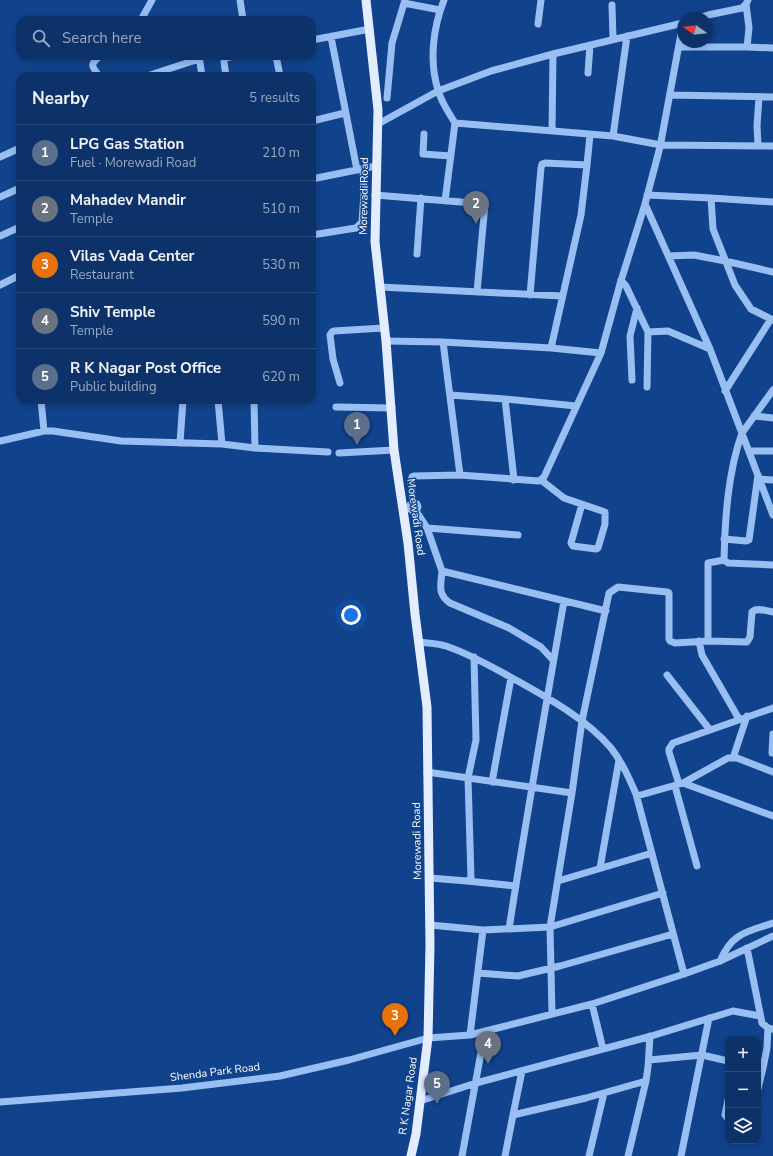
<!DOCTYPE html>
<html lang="en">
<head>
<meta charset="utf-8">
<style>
	:root { --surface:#0c3269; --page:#153a6f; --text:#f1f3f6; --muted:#9aaac0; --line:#2c4d7d; --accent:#8abfa5 }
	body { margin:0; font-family:"Nunito Sans",sans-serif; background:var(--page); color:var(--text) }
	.controls { position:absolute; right:12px; bottom:12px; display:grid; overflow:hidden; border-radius:8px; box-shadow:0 2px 6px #0003 }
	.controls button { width:36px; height:36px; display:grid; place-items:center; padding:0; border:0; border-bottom:1px solid var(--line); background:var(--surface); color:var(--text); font:20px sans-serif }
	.compass { position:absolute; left:677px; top:12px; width:36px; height:36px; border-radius:50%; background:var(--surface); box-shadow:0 2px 6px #0003; rotate:285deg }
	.you { position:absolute; left:351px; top:615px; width:14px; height:14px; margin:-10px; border:3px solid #fff; border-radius:50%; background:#1a73e8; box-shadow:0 0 0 6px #1a73e833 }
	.badge { display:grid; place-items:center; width:26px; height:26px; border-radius:50%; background:var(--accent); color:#fff; font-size:13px; font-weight:700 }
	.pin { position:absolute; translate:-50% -33px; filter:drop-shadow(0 1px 2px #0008) }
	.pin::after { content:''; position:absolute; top:21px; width:14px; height:12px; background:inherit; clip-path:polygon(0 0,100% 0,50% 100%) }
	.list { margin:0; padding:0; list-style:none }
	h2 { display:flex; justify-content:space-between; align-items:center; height:52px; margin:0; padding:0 16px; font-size:17px }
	h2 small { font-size:13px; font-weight:400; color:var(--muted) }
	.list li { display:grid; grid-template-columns:26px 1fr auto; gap:12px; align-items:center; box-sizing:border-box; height:56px; padding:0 16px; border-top:1px solid var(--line) }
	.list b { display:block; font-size:15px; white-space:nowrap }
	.list p { margin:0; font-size:13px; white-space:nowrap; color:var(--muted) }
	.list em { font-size:13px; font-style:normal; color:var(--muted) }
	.icon { flex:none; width:22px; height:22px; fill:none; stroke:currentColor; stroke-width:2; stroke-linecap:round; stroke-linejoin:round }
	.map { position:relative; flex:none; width:773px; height:1156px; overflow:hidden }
	.search { position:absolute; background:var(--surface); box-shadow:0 2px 6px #0003; left:16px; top:16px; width:300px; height:44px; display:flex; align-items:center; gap:10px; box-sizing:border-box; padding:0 14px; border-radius:12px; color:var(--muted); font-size:15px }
	.panel { position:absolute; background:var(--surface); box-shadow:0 2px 6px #0003; left:16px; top:72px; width:300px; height:332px; border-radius:12px }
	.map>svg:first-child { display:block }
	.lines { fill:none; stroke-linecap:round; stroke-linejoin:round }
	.minor { stroke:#98bef2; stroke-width:7 }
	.major { stroke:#e3edff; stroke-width:9 }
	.labels { text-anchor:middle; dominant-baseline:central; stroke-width:3; stroke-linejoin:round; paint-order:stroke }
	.street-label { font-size:11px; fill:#fff; stroke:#10438c }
</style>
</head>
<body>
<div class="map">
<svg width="773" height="1156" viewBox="0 0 773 1156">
	<rect width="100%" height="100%" fill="#10438c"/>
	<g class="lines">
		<path class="minor" d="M 240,0 L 243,20
			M 444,0 C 433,28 429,61 438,90 C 441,102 449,113 455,123 L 613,136 L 661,145 L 773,146
			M 404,3 L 440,10
			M 746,4 L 749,28 L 747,47
			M 612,5 L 613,39
			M 698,18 L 708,15 L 742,8 L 746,4 L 748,0
			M 141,20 L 152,0
			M 538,24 L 541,0
			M 331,37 L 357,170
			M 312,40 L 370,29
			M 679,47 L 747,47 L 773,48
			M 199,56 L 202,76
			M 276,56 L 280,76
			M 588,73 L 590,45
			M 99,76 C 92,66 89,65 100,56
			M 147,76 L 199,59
			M 226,76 L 224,62 L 225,58 L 234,56
			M 670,95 L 773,97
			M 387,98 L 392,43 L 405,0
			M 312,121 L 345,113
			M 378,124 L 438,91 L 491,71 L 553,54 L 683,23
			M 552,131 L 553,54
			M 424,134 L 423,154 L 451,156
			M 613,136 L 627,36
			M 758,145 L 757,126 L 759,97
			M 0,157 L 20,148
			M 312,179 L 376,166
			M 375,195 L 485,204 L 477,292
			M 647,195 L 711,198 L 713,229 L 735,285 L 751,309 L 773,320
			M 0,197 L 20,188
			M 711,198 L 773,202
			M 445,201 L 455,123
			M 645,204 L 710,349 L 773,515
			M 312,226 L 312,235
			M 312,235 L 356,228 L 362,222 L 364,193 L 363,169
			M 0,236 L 20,227
			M 417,254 L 421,198
			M 669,256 L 694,255 L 725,261 L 773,272
			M 621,280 L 626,286 L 648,332 L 647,387
			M 0,285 L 20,275
			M 380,287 L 562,296
			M 530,295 L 541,168 L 542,164 L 545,163 L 587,165
			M 648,332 L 668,331 L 710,349
			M 386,341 L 443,342 L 551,348 L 601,353
			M 443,342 L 460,475
			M 551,348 L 581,215 L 587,165 L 590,135
			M 632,380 L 630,336 L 637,308
			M 340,383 L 333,359 L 330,335 L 332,332 L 334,331 L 384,328
			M 773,390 L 742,433 C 728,472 725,518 724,560 L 728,563 L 773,565
			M 725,391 L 771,319
			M 450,395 L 505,399 L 576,406
			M 505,399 L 514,480
			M 41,400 L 44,431
			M 218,400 L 222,444
			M 254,400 L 255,448
			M 336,407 L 392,408
			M 754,416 L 773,418
			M 0,441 L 44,431 L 53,431 L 121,441 L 222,444 L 255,448 L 328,452
			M 180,443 L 183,400
			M 749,451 L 773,451
			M 339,453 L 394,450
			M 760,479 L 773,480
			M 541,480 L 564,498 L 605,512 L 605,524 L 598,548 L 596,549 L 573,546 L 571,543 L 582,504
			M 413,503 L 410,505 L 410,509 L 413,511 L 416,511 L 427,528 L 442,571 L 606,611
			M 416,511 L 418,507 L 417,504 L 413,503 L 411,481 L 412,477 L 414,476 L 460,475 L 539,481 L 544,477 L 601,353 L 620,284 L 645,204 L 660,147 L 683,23
			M 427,528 L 518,535
			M 724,539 L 746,541 L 749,540 L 758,475
			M 442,571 C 441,585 437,594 450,603 L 509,628 L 541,647 L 553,660
			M 699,641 L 702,655 L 739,719
			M 708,641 L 708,563 L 724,560
			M 418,642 C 427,643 437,643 446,646 C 470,654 492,667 514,679 C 548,698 585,718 611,748 C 622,762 629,778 636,794 L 684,974
			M 667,675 L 710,730
			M 772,753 L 773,734
			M 733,758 L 747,716
			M 427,772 L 572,793
			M 492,782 L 511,678
			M 683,783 L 773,816
			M 679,784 L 669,752 L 669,749 L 673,743 L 773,708
			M 675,786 L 697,866
			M 637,796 L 683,783 L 728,758 L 737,758 L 773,772
			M 600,868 L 619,760
			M 430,878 L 467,881 L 471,878 L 468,778 L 476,740 L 474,657
			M 467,881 L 516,886
			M 558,881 L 652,853
			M 430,925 L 483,930 L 550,927 L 663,893
			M 509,929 C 526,819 545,710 564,601
			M 747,948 L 762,1023 L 768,1028 L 773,1029
			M 720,961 C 732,933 746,932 773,923
			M 478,973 L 518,976 L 560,966 L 673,934
			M 592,1004 L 603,1049
			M 552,1014 L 550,927 L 572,793 L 582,721 L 609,593 L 618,587 L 667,592 L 669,593 L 669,639 L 670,641 L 675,643 L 708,641 L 747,642 L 750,637 L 752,612 C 757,607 766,611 773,612
			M 470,1035 L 483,930
			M 649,1060 L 702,1055 L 728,1061
			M 758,1067 L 763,1068 L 758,1089
			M 763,1068 L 767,1048 L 768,1028
			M 522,1071 L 513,1115 L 586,1098 L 646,1081
			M 728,1100 L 725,1115 L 728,1119
			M 420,1101 L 476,1083 L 648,1037 L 733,1011 L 760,1016
			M 0,1102 L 182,1088 L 280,1076 L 349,1060 L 428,1038 L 470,1035 L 592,1004 L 684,974 L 720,961 L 773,936
			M 462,1156 L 485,1031
			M 505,1156 L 513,1115
			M 589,1156 L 604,1093
			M 628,1156 L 646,1081 L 648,1067 L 650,1036
			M 681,1156 L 709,1018"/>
		<path class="major" d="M 366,0 L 378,110 L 375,242 L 386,341 L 394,450 L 408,543 L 415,614 L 427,707 L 430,946 L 428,1038 L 416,1134 L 411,1156"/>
	</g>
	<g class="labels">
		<g class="street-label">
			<text transform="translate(364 196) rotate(-89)">Morewadi Road</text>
			<text transform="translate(416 517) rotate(82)">Morewadi Road</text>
			<text transform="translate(417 841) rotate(-91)">Morewadi Road</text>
			<text transform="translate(215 1072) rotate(-7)">Shenda Park Road</text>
			<text transform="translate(408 1096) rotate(-82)">R K Nagar Road</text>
		</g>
	</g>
</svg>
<div class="controls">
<button>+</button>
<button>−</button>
<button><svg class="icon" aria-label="layers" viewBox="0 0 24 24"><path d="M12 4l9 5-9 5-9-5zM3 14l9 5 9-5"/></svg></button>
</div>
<svg class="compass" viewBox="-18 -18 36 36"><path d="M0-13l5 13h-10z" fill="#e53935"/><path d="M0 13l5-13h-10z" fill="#9aaac0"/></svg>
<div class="you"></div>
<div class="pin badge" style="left:357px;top:445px;background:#5c6f8a">1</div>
<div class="pin badge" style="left:476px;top:224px;background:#6b7280">2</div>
<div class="pin badge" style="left:395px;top:1036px;background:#e8710a">3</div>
<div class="pin badge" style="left:488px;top:1064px;background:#6b7280">4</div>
<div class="pin badge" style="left:437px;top:1104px;background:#5c6f8a">5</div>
<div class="search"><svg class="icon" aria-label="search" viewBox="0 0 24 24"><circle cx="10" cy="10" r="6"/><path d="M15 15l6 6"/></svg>Search here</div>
<section class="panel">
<h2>Nearby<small>5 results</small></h2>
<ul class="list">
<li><span class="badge" style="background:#5c6f8a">1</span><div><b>LPG Gas Station</b><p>Fuel · Morewadi Road</p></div><em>210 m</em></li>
<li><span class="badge" style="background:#6b7280">2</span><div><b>Mahadev Mandir</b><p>Temple</p></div><em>510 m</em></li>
<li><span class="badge" style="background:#e8710a">3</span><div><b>Vilas Vada Center</b><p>Restaurant</p></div><em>530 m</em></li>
<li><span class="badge" style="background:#6b7280">4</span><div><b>Shiv Temple</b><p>Temple</p></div><em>590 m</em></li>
<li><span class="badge" style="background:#5c6f8a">5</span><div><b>R K Nagar Post Office</b><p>Public building</p></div><em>620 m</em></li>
</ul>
</section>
</div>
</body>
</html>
